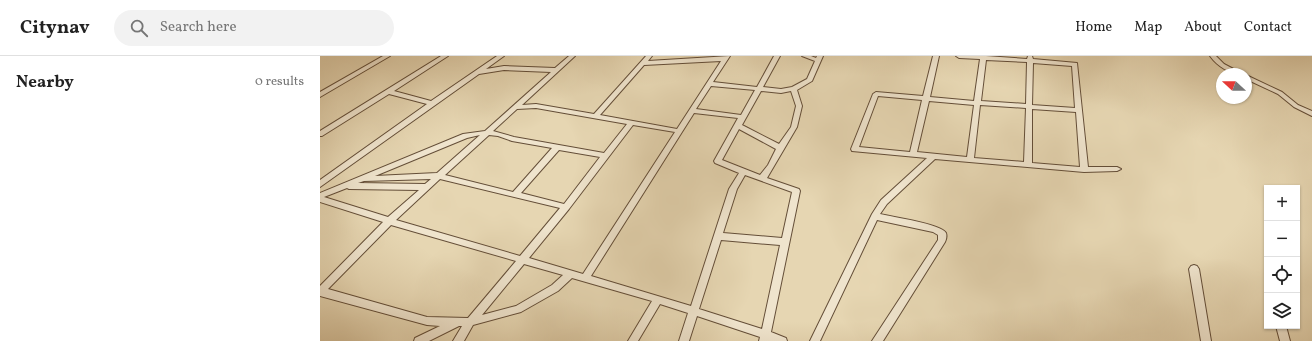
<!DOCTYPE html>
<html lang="en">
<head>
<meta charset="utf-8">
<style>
	:root { --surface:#fff; --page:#f2f2f2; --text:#222; --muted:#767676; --line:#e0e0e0 }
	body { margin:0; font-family:Vollkorn,serif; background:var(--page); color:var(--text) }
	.controls { position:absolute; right:12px; bottom:12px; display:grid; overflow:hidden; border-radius:0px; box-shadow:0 1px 3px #0004 }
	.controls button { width:36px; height:36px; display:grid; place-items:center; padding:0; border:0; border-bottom:1px solid var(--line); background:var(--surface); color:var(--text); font:20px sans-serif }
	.compass { position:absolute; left:896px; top:12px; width:36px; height:36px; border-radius:50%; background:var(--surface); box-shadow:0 1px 3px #0004; rotate:291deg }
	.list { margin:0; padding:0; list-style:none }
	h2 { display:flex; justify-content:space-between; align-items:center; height:52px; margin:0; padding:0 16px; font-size:17px }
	h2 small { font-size:13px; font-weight:400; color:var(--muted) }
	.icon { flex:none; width:22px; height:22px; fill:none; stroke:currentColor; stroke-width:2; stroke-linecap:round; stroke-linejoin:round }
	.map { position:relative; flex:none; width:992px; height:285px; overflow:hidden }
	header { display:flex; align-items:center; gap:24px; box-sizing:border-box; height:56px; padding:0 20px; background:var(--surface); border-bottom:1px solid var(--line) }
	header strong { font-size:19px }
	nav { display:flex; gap:22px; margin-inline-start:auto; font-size:14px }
	.search { width:280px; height:36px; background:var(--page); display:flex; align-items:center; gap:10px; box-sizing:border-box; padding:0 14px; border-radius:22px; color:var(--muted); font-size:15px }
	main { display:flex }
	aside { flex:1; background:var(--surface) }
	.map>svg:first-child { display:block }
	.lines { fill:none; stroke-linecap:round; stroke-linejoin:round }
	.street-casing { stroke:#644e38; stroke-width:2 }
	.street { fill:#efe4cd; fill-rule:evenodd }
</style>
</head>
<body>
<header>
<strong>Citynav</strong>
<div class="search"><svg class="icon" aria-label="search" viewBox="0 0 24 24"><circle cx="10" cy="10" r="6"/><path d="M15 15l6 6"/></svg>Search here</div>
<nav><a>Home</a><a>Map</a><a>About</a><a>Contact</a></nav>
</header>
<main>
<aside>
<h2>Nearby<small>0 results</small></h2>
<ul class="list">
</ul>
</aside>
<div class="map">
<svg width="992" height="285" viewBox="0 0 992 285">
	<rect width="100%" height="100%" fill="#e6d6b2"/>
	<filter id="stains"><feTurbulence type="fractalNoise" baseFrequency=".005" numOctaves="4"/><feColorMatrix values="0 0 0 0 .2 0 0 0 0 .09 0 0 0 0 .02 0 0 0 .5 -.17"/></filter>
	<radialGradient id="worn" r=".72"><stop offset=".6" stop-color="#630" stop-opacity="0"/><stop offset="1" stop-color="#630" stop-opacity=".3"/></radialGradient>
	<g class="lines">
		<defs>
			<path id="street" d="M 63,0 L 70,0 L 0,41 L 0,36 Z
				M 121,0 L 128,0 L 74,35 L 111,45 L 177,0 L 184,0 L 166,13 L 184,10 L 235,12 L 249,0 L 255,0 L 202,49 L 216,48 L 274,58 L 326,0 L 332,0 L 328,5 L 410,0 L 393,26 L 437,31 L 454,0 L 460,0 L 443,31 L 461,33 L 472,31 L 487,23 L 495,5 L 482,0 L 491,0 L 496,2 L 497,0 L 503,0 L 492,25 L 477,34 L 482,50 L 477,71 L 447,122 L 479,133 L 480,135 L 451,276 L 466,282 L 467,285 L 439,285 L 440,281 L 377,260 L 369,285 L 359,285 L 368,257 L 340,248 L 318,285 L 308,285 L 332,245 L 252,222 L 238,235 L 201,256 L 153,269 L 144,285 L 133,285 L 142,270 L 139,270 L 109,285 L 94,285 L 95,282 L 120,270 L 107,269 L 0,240 L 0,230 L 63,166 L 0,146 L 0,137 L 143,78 L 165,75 L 231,16 L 184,14 L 159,18 L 0,131 L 0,124 L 107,48 L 69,38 L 2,80 L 0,80 L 0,75 ZM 401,5 L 357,73 L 280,59 L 324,9 ZM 391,30 L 435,34 L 421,59 L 376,53 ZM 441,35 L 461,37 L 471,35 L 476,50 L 471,71 L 459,88 L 422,69 ZM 216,52 L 307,68 L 284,97 L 194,81 L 173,75 L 197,53 ZM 374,57 L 418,62 L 394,105 L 395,107 L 419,117 L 409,133 L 371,250 L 271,220 ZM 313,69 L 355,76 L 263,218 L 209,202 L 249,153 ZM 419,73 L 456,93 L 448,109 L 440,119 L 402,104 ZM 160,79 L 117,117 L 55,120 L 147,82 ZM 169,79 L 178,80 L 192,85 L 232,92 L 193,136 L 125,119 ZM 239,94 L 280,101 L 244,148 L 201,137 ZM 425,119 L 472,136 L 462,182 L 403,177 L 417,133 ZM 111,123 L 105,128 L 38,127 L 44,125 ZM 120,123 L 240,152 L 200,200 L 76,164 ZM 27,132 L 29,133 L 99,134 L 68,161 L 4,141 ZM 71,169 L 196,205 L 148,262 L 107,261 L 8,233 ZM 401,184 L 460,189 L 442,273 L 379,253 ZM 204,208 L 243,219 L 232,229 L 196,250 L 162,259 Z
				M 613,0 L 619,0 L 610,41 L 654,45 L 660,3 L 639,2 L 636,0 L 666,0 L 707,3 L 708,0 L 712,0 L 713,3 L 757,7 L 768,111 L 797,111 L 801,113 L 797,115 L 764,116 L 615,103 L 567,148 L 560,158 C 572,161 622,168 626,177 C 627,180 626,184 625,186 L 563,285 L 552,285 L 618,184 L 618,179 L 613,176 L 557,164 L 500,285 L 490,285 L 552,158 L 561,144 L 607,102 L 532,95 L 531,93 L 553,38 L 556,36 L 603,40 ZM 666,4 L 707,6 L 706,48 L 661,45 ZM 713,7 L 752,10 L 755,52 L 712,49 ZM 558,40 L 602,44 L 590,96 L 539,91 ZM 609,45 L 654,49 L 647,101 L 597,96 ZM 660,49 L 706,52 L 704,106 L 654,102 ZM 712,53 L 756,56 L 760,111 L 712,107 Z
				M 890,0 L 896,0 L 904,8 L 923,18 C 910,18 898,11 890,0 Z
				M 926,19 L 962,36 L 978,49 L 992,55 L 992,60 L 974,51 L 958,38 L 926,23 Z
				M 874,209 L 877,210 L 879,213 L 891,285 L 881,285 L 869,213 L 871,210 Z
				M 956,270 L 966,270 L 970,285 L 960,285 Z"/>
		</defs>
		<use href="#street" class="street-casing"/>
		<use href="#street" class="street"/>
	</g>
	<rect width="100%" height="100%" filter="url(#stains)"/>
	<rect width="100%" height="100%" fill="url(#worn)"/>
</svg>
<div class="controls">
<button>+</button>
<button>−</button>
<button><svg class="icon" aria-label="locate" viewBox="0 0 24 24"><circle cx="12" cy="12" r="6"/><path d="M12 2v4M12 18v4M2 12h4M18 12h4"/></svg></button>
<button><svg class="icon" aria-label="layers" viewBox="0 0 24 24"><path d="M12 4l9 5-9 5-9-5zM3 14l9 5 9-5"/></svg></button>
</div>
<svg class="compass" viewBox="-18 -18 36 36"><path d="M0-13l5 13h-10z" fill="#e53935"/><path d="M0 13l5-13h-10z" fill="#767676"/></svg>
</div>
</main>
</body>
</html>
